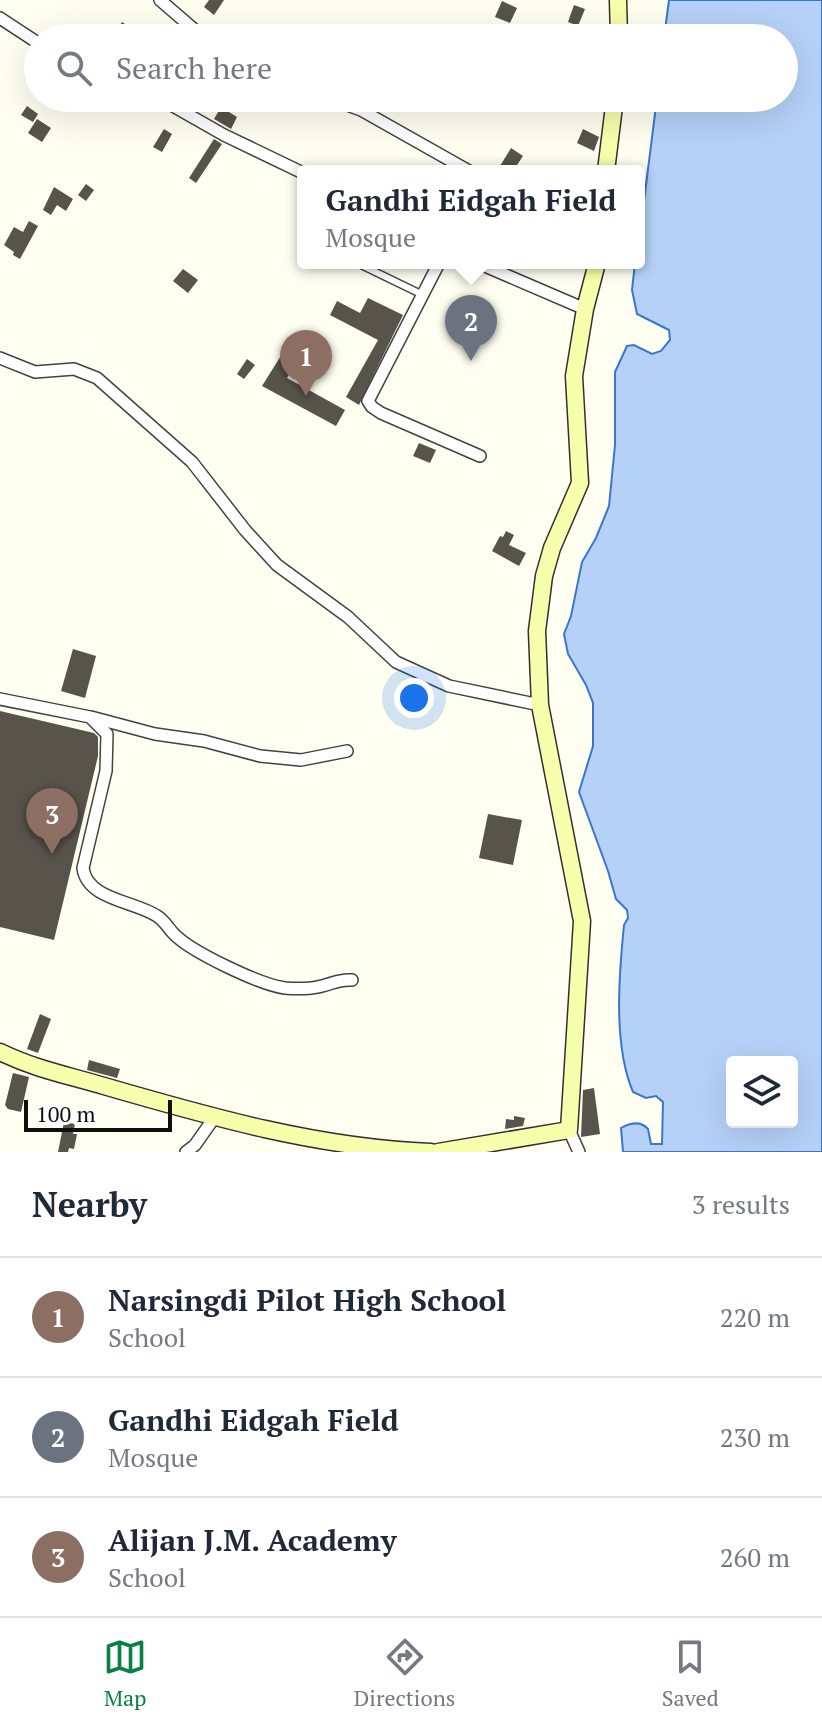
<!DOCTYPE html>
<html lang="en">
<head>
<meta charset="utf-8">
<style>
	:root { --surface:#fff; --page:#f6f6f7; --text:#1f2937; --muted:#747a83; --line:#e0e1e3; --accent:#0b8043 }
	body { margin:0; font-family:"PT Serif",serif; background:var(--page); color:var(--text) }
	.controls { position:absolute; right:24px; bottom:24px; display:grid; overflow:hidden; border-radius:8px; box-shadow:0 8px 32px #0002 }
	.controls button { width:72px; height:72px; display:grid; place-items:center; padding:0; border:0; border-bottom:2px solid var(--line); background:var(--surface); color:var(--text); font:40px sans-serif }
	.scale { position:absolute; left:24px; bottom:20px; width:148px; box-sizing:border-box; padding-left:8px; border:4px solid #0f0f0f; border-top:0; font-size:22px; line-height:28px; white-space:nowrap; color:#0f0f0f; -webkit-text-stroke:6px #fff; paint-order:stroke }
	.you { position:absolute; left:414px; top:698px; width:28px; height:28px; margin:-20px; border:6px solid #fff; border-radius:50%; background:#1a73e8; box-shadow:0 0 0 12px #1a73e833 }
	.badge { display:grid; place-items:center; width:52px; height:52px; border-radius:50%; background:var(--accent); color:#fff; font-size:26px; font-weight:700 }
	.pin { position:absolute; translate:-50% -66px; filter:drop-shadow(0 2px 4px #0008) }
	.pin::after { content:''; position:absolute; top:42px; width:28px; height:24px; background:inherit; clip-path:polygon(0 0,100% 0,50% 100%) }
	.popup { position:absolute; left:297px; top:165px; width:348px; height:104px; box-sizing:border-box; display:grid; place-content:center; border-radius:8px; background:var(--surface); filter:drop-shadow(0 2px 6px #0005); font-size:26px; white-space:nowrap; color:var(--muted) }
	.popup b { font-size:30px; color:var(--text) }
	.popup::after { content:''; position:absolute; left:50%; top:100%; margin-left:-16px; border:16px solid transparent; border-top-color:var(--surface) }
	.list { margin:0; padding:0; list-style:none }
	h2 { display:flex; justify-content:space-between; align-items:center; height:104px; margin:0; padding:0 32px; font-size:34px }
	h2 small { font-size:26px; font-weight:400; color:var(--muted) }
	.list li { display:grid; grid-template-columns:52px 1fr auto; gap:24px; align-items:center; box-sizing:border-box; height:120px; padding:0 32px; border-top:2px solid var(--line) }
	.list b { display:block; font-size:30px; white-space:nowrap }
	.list p { margin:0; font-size:26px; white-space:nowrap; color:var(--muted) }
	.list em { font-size:26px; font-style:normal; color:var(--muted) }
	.icon { flex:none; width:44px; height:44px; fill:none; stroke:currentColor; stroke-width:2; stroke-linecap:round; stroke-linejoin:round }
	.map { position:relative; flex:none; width:822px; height:1152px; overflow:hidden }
	.search { position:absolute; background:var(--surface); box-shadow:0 8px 32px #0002; left:24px; right:24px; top:24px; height:88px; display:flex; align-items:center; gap:20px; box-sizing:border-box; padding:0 28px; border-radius:44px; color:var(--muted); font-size:30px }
	.sheet { height:464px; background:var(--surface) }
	nav { display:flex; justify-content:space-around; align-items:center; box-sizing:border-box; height:112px; border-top:2px solid var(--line); background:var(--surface); font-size:22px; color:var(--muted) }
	nav a { display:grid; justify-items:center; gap:4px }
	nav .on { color:var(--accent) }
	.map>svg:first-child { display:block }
	.water { fill:#b5d1f7; stroke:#3b76ce; stroke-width:2; fill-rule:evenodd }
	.building { fill:#58534b }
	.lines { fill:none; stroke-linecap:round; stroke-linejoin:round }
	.lane-casing { stroke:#424242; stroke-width:9 }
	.street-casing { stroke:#424242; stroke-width:14 }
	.secondary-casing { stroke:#313131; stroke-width:19 }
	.lane { stroke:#fff; stroke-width:6 }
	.street { stroke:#fff; stroke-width:11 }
	.secondary { stroke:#f7ffac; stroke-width:16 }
</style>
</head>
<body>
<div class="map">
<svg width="822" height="1152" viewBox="0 0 822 1152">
	<rect width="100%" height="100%" fill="#fffff1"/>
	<path class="water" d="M 669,0 L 822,0 L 822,1152 L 623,1152 L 621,1128 C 630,1123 640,1120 648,1129 L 651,1144 L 662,1144 L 663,1102 L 656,1096 L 646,1098 L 633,1092 C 613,1045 619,975 624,925 L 628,918 L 627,910 L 616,899 L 608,871 L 579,792 L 593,746 L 593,703 L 586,685 L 568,654 L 564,634 L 571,616 L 582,562 L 596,538 L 609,506 L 615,445 L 615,372 L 627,346 L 634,345 L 652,354 L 661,351 L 670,340 L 669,330 L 637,314 L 632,290 L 635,263 L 639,263 L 639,240 L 657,98 L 784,98 L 784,38 L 664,38 ZM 732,1062 L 792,1062 L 792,1122 L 732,1122 Z"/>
	<path class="building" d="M 209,0 L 224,0 L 214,15 L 204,7 Z
		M 502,1 L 517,8 L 510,23 L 495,17 Z
		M 574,5 L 585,9 L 578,26 L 568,22 Z
		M 122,22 L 131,28 L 125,38 L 112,38 Z
		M 533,25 L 560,38 L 532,38 L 527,36 Z
		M 27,106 L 38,114 L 33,122 L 21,115 Z
		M 221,107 L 237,117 L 231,129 L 214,119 Z
		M 37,119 L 51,128 L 42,142 L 28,133 Z
		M 164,129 L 172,134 L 162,152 L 153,147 Z
		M 583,129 L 599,137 L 594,151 L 577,143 Z
		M 214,139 L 222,144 L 196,183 L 189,178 Z
		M 511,148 L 523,156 L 513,171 L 497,171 Z
		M 86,184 L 94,190 L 86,201 L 78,195 Z
		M 54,187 L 73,199 L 66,211 L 57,205 L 51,215 L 43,210 Z
		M 29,221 L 38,226 L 20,259 L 13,255 L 14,252 L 4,245 L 14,227 L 23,232 Z
		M 183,269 L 198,280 L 188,293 L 173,281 Z
		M 368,298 L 403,315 L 359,405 L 346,397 L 378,340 L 330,315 L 337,301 L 360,313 Z
		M 294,335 L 308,344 L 287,378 L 345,410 L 336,426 L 262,386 Z
		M 247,359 L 255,365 L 244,379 L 237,374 Z
		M 419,443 L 436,450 L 430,463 L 413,456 Z
		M 506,531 L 514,535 L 509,545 L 526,553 L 519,566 L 492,551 L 500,536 L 503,537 Z
		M 73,649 L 96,656 L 85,698 L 61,691 Z
		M 0,711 L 94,733 L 98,737 L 98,756 L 54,940 L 0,927 Z
		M 488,814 L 522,820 L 513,865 L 479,858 Z
		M 40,1014 L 51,1019 L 38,1053 L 27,1049 Z
		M 89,1060 L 120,1069 L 117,1078 L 87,1070 Z
		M 13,1073 L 29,1077 L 21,1112 L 8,1109 L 5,1105 Z
		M 594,1088 L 600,1134 L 581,1137 L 583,1090 Z
		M 514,1116 L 525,1118 L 523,1126 L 505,1129 L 506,1119 L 514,1120 Z
		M 64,1122 L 75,1124 L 73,1134 L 77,1134 L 74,1149 L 69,1148 L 68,1152 L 58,1152 Z"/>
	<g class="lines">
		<defs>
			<path id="lane" d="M 357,263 L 423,295"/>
			<path id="street" d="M 160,0 L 204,38
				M 0,18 L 38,43
				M 159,98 L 224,135 L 303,173
				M 328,98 L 361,110 L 469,171
				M 439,263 L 368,401 L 372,407 L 381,413 L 480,456
				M 478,263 L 585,309
				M 0,358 L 35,372 L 74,369 L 97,378 L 192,462 L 245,530 L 277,565 L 348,617 L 396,662 L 449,686 L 540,705
				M 0,699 L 90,717 L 107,734 L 106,771 L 83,868 C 87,900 135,901 157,916 C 165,921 168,928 174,934 C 191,952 261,985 285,988 C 295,989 312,989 322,986 C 334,983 339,979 352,980
				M 91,717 L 155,734 L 204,741 L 260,756 L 301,760 L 347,751
				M 569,1130 L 579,1152
				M 186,1152 L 195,1145 L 214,1118"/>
			<path id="secondary" d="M 618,0 L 619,38
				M 606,171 L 615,98
				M 0,1052 C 35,1069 67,1075 104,1086 C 211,1117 319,1148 431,1152
				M 438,1152 L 569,1130 L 582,921 L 540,705 L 537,631 L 544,576 L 552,548 L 580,483 L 574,376 L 585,309 L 597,263"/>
		</defs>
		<use href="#lane" class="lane-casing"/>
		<use href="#street" class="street-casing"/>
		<use href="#secondary" class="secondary-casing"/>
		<use href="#lane" class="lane"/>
		<use href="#street" class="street"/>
		<use href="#secondary" class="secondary"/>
	</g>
</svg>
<div class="controls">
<button><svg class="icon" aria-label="layers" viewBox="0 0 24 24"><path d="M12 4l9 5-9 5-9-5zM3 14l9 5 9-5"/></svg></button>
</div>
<div class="scale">100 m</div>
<div class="you"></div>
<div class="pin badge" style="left:306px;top:396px;background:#8d6e63">1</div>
<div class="pin badge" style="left:471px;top:361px;background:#6b7280">2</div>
<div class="popup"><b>Gandhi Eidgah Field</b>Mosque</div>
<div class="pin badge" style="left:52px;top:854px;background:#8d6e63">3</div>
<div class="search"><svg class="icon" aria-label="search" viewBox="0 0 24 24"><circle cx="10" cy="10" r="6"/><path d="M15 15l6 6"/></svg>Search here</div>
</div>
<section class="sheet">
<h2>Nearby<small>3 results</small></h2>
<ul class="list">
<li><span class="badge" style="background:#8d6e63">1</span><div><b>Narsingdi Pilot High School</b><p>School</p></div><em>220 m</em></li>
<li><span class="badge" style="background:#6b7280">2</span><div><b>Gandhi Eidgah Field</b><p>Mosque</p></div><em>230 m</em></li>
<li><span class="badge" style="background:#8d6e63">3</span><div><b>Alijan J.M. Academy</b><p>School</p></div><em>260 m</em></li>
</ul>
</section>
<nav>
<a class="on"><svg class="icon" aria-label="map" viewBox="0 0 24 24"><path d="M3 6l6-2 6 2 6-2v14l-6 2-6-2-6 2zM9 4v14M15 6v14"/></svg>Map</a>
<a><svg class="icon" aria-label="directions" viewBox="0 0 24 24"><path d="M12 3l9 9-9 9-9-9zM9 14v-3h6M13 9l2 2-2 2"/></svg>Directions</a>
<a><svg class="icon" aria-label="saved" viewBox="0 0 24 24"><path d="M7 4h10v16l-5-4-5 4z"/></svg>Saved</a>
</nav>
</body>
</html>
